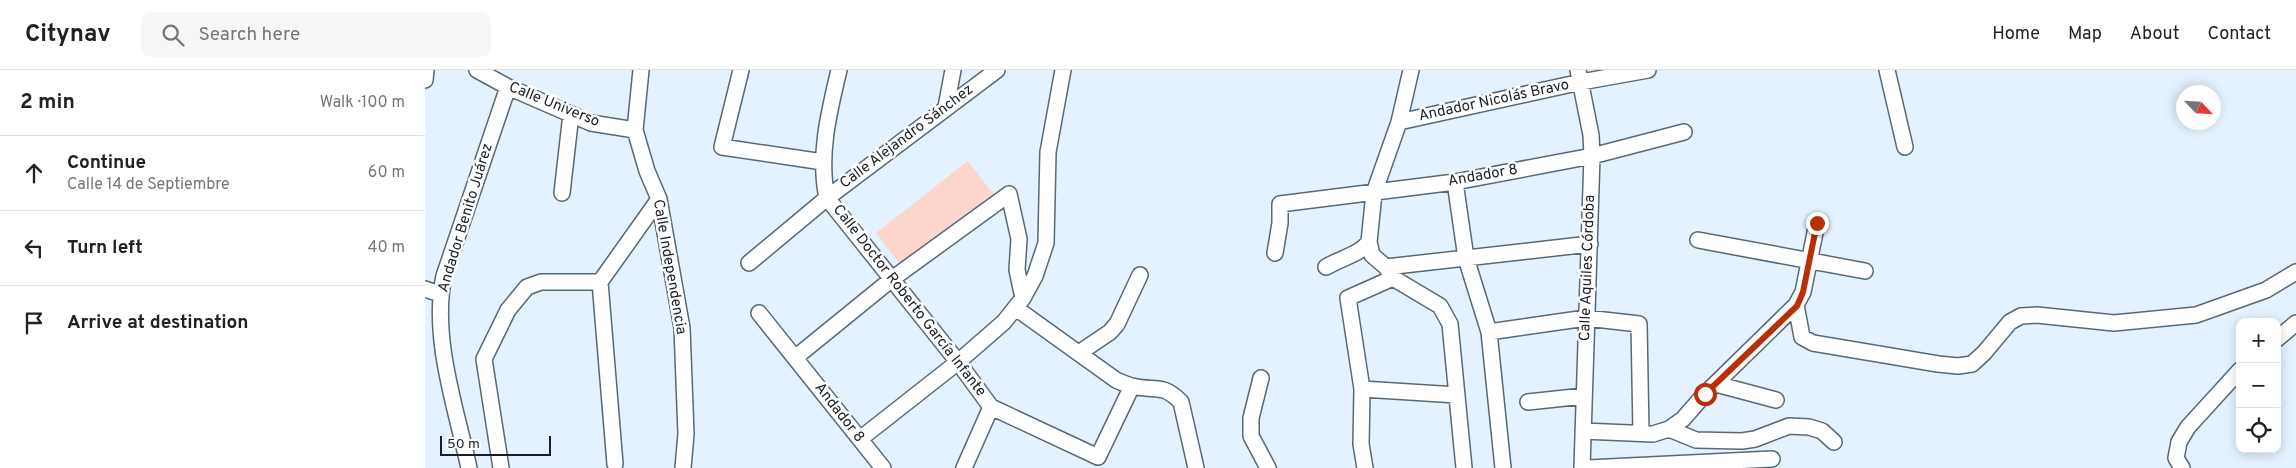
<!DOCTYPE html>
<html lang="en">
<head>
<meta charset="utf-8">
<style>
	:root { --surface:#fff; --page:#f6f6f6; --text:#222; --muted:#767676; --line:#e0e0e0 }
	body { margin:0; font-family:Overpass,sans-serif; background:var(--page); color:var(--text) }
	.controls { position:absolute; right:15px; bottom:15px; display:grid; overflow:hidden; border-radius:10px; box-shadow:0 2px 12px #0003 }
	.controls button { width:45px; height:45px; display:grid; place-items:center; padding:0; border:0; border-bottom:1px solid var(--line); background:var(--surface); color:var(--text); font:25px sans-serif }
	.compass { position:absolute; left:1751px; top:15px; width:45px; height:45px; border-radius:50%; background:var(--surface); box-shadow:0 2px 12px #0003; rotate:115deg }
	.scale { position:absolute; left:15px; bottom:12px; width:111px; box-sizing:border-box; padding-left:5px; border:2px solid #191f25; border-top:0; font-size:14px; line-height:18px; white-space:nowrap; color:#191f25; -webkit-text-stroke:4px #fff; paint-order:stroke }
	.stop { position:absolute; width:15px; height:15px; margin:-11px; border:4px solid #b92f06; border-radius:50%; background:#fff }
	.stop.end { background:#b92f06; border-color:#fff; box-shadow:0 1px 5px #0008 }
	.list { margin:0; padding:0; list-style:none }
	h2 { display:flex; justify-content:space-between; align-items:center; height:65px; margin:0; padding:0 20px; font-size:21px }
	h2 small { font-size:16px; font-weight:400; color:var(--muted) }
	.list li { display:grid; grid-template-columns:32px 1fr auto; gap:15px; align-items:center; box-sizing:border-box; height:75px; padding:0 20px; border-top:1px solid var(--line) }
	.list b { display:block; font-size:19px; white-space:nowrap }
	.list p { margin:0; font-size:16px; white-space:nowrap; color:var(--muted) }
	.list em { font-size:16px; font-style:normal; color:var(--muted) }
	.icon { flex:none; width:28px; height:28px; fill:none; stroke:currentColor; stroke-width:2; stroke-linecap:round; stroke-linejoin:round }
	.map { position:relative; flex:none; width:1871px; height:398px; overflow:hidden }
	header { display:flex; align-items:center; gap:30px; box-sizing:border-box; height:70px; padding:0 25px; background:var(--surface); border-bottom:1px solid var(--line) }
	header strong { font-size:24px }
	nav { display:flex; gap:28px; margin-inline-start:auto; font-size:18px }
	.search { width:350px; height:45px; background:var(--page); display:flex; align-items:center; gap:12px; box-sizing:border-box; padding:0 18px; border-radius:10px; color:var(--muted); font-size:19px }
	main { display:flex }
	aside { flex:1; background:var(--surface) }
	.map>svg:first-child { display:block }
	.green { fill:#fcd6cc }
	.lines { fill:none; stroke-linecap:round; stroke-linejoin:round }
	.street-casing { stroke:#586976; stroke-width:18 }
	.street { stroke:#fff; stroke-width:15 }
	.route { stroke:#b92f06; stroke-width:6 }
	.labels { text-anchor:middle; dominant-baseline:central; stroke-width:5; stroke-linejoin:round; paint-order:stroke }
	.street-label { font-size:15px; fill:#191f25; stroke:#fff }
</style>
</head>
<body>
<header>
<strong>Citynav</strong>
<div class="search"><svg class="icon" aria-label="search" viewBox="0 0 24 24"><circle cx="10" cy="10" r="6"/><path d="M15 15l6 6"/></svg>Search here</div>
<nav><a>Home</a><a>Map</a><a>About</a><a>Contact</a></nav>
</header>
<main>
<aside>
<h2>2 min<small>Walk · 100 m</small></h2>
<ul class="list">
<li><svg class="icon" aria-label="ahead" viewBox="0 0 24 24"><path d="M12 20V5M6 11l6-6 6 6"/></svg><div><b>Continue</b><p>Calle 14 de Septiembre</p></div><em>60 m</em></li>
<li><svg class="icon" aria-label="left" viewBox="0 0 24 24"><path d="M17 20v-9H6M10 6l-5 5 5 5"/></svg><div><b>Turn left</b></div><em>40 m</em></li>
<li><svg class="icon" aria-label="arrive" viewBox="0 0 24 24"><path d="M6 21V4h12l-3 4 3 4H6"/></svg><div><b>Arrive at destination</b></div></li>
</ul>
</aside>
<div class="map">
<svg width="1871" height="398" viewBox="0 0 1871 398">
	<rect width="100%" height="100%" fill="#e3f2fe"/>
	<path class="green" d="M 543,91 L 569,125 L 477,197 L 451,163 Z"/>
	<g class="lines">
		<defs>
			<path id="street" d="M 52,0 L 83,17 L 166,53 L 210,60
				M 216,0 L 210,60 L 222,101 L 234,129 L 257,258 L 261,364 L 258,398
				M 316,0 L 297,77 L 398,92
				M 414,0 C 404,42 393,85 402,128 L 533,292 L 566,337 L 673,387 L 707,316
				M 986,0 L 974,52 L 949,123 L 944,172 L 947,185 L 961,197 L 968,208 L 1015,236 L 1025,254 L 1039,398
				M 1153,0 L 1166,65 L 1167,86 L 1157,398
				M 1462,0 L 1480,77
				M 0,10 L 1,0
				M 521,37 L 528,0
				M 974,52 L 1156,12 L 1223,0
				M 1030,112 L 1041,188 L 1064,262 L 1078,398
				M 137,123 L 146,44
				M 1273,170 L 1440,201
				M 850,183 L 855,153 L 855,134 L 1030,112 L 1167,86 L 1259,62
				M 324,193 L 402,128 L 572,0
				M 901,197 C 916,188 934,185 944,172
				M 961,197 L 1165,174
				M 175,212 L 190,394
				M 0,219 L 15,224
				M 1371,235 L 1377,267 L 1388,273 L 1513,294 L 1533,296 L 1547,294 L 1559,283 L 1585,252 L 1596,246 L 1612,245 L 1689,253 L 1771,245 L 1841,220 L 1871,202
				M 592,239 L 691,310 C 696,312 702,315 707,316 C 730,322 736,312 756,332 L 771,398
				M 334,243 L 458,398
				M 1064,262 L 1161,248 L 1214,254 L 1216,363
				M 1852,269 L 1871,253
				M 654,283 L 685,262 L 692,254 L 715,205
				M 371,287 L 467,209 L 584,124 L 594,169 L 592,200 L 598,228
				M 836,308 L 826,348 L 826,366 L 843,398
				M 1291,314 L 1351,330
				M 937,319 L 1032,325
				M 1103,332 L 1159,326
				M 1244,359 L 1258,349 L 1280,324 L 1371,235 L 1378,222 L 1392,153
				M 1158,361 L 1228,364 L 1244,359 L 1271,370 L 1317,371 L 1330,369 L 1364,356 L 1384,357 L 1397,361 L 1409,372
				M 435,369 L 533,292 L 579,252 L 598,228 L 610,206 L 621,173 L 623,82 L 638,0
				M 44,398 C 31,338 6,267 19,206 L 83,17
				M 76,398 L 59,289 L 83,240 L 102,217 L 116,212 L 175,212 L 234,129
				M 539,398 L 566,337
				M 940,398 L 936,374 L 937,319 L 923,228 L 968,208
				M 1163,398 L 1347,389
				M 1757,398 L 1751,388 L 1754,372 L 1763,357 L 1815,300"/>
		</defs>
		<use href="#street" class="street-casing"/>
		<use href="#street" class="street"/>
	</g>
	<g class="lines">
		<path class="route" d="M 1280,324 L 1372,236 L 1378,222 L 1392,153"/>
	</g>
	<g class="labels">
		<g class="street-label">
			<text transform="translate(1069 31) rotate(-12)">Andador Nicolás Bravo</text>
			<text transform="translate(129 35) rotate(22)">Calle Universo</text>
			<text transform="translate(482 67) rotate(-37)">Calle Alejandro Sánchez</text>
			<text transform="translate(1058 106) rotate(-10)">Andador 8</text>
			<text transform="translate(41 148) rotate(-73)">Andador Benito Juárez</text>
			<text transform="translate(244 197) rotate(80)">Calle Independencia</text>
			<text transform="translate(1163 198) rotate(-88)">Calle Aquiles Córdoba</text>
			<text transform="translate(484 231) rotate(52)">Calle Doctor Roberto García Infante</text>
			<text transform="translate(414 343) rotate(52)">Andador 8</text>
		</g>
	</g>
</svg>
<div class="controls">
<button>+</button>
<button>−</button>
<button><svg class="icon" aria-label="locate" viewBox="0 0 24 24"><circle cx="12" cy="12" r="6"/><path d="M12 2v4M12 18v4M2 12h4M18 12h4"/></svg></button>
</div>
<svg class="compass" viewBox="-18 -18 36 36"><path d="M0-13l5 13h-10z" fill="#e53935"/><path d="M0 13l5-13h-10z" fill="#767676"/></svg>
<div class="scale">50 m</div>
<div class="stop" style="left:1280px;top:324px"></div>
<div class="stop end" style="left:1392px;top:153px"></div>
</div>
</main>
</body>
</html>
